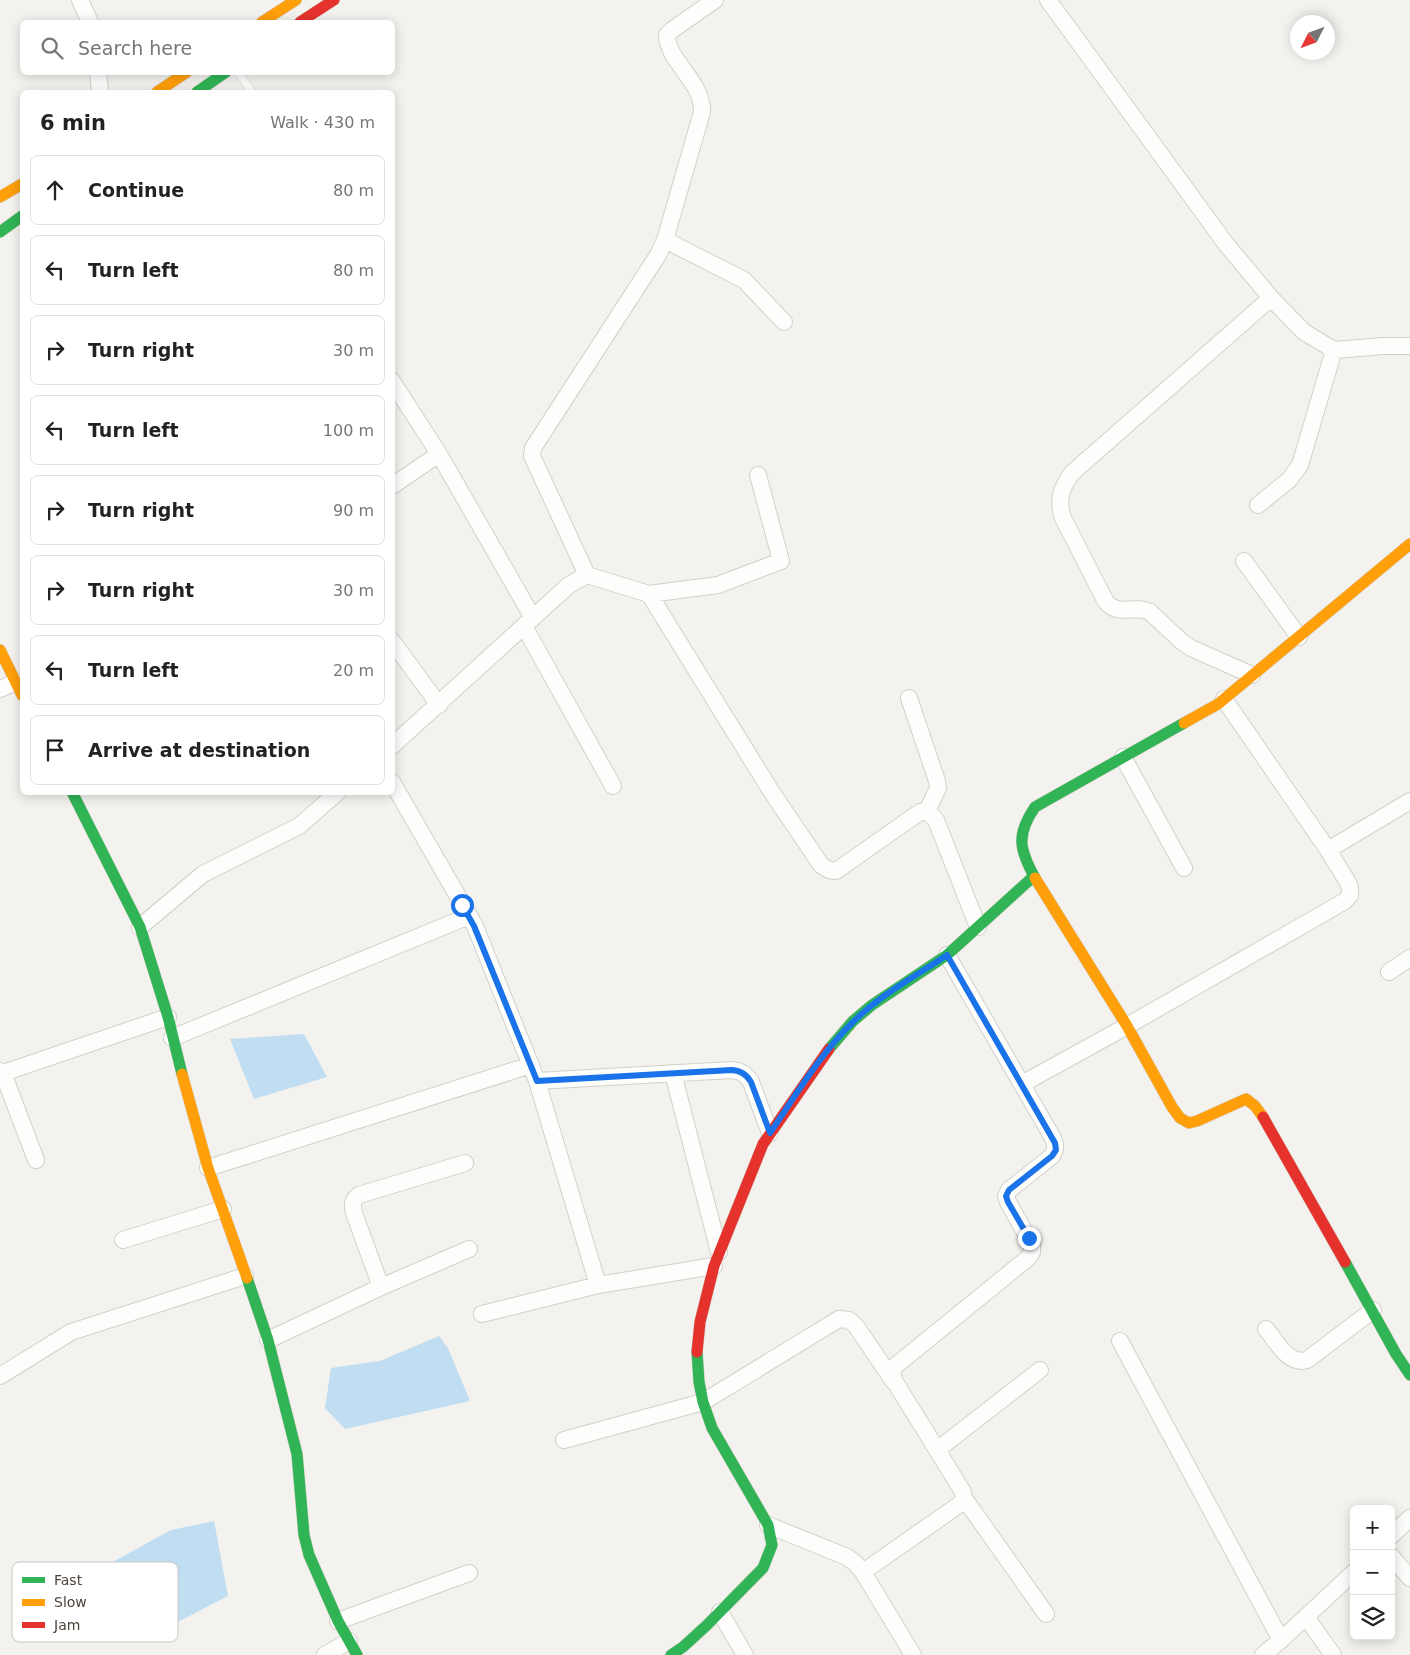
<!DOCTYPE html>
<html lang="en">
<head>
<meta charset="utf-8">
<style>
	:root { --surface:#fff; --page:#f6f6f6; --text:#222; --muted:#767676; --line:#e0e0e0 }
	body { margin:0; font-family:"DejaVu Sans",sans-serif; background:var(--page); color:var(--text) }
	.controls { position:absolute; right:15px; bottom:15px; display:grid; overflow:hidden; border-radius:8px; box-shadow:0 2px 12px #0003 }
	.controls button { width:45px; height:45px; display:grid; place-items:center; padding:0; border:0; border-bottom:1px solid var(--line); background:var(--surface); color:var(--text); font:25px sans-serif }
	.compass { position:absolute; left:1290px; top:15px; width:45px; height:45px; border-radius:50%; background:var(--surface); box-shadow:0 2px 12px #0003; rotate:228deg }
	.stop { position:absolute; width:15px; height:15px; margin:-11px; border:4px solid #1a73e8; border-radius:50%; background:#fff }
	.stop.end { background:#1a73e8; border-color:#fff; box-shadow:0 1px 5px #0008 }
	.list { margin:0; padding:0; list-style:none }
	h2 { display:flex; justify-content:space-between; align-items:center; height:65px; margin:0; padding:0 20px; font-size:21px }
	h2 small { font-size:16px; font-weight:400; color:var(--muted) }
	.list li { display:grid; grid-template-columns:32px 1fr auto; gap:15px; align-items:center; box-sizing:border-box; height:70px; margin:0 10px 10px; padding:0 10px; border:1px solid var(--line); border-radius:8px }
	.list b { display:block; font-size:19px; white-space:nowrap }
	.list em { font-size:16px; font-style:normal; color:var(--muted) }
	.icon { flex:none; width:28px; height:28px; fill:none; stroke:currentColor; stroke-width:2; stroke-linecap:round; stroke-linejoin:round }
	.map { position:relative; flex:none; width:1410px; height:1655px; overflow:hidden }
	.search { position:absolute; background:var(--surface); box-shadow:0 2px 12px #0003; left:20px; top:20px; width:375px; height:55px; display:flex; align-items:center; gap:12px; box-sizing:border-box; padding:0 18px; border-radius:8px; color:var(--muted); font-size:19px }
	.panel { position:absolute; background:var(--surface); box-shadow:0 2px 12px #0003; left:20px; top:90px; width:375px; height:705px; border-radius:8px }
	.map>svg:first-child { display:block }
	.water { fill:#c0ddf1 }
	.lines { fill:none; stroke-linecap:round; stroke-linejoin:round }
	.lane-casing { stroke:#d2d0cb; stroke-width:9 }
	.street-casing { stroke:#d2d0cb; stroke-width:18 }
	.fast-casing { stroke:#d3cfc5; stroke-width:12 }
	.slow-casing { stroke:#d3cfc5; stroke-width:12 }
	.jam-casing { stroke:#d3cfc5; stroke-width:12 }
	.lane { stroke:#fdfdfc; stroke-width:8 }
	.street { stroke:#fdfdfc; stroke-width:16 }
	.fast { stroke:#30b455; stroke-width:11 }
	.slow { stroke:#ff9f0a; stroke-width:11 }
	.jam { stroke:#e5322d; stroke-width:11 }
	.route { stroke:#1a73e8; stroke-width:6 }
	.key { fill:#fff; stroke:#c9c7c4; stroke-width:1 }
	.key-label { font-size:14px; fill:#4b4439 }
</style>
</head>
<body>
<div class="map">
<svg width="1410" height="1655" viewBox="0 0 1410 1655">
	<rect width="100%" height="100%" fill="#f4f2ee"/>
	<path class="water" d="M 304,1034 L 327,1077 L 254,1099 L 230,1039 Z
		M 439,1336 L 448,1348 L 470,1401 L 345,1429 L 325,1408 L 331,1368 L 380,1361 Z
		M 214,1521 L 228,1596 L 141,1641 L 108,1613 L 87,1576 L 171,1530 Z"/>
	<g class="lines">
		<defs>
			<path id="lane" d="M 238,72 L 252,92"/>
			<path id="street" d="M 80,0 L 90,22
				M 1048,0 L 1226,244 L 1271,298 L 1304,332 L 1334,350 L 1383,346 L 1410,346
				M 98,72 L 100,92
				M 665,240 L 744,280 L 784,322
				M 392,381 L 439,454 L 533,618
				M 392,486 L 439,454
				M 1258,505 L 1289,480 L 1300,465 L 1334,350
				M 1244,561 L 1299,637
				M 587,575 L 532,456 L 533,448 L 658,255 L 665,240 L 702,112 C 703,81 667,61 667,35 L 672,30 L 715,0
				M 649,594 L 771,791 L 821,865 L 829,870 L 836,871 L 920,812 L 927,811 L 936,820 L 978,927
				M 524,626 L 613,786
				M 392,641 L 439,705
				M 1252,675 L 1191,648 L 1181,641 L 1150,612 C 1134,604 1119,617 1106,602 L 1063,518 C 1057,500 1061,488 1072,473 L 1271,298
				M 0,689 L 16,682
				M 909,698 L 937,781 L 938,788 L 927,811
				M 392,746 L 569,585 L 587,575 L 649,594 L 718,585 L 781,561 L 758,475
				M 1123,757 L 1184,868
				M 392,782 L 475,926 L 537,1081 L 598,1285
				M 1328,850 L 1410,801
				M 140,927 L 203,874 L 299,826 L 338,792
				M 1389,972 L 1410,958
				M 172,1038 L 469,916
				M 0,1071 L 3,1073 L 168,1017
				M 3,1073 L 36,1160
				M 673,1073 L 719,1252
				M 537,1081 L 732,1070 C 741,1071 746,1074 751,1082 L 770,1133
				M 1022,1084 L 1127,1026 L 1345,901 L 1350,895 L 1350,887 L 1347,881 L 1328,850 L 1224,699
				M 208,1168 L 531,1065
				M 123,1240 L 223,1209
				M 381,1287 L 354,1213 C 352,1205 352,1200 359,1195 L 465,1163
				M 482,1314 L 598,1285 L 714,1266
				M 1266,1329 C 1276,1341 1289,1366 1307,1360 L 1373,1310
				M 268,1340 L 381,1287 L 469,1249
				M 1120,1341 L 1281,1640
				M 0,1376 L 71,1332 L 245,1276
				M 564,1440 L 703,1402 L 839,1319 L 849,1320 L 856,1326 L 894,1382
				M 937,1450 L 1040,1370
				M 964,1498 L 1046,1614
				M 768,1525 L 847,1557 L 855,1563 L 863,1572 L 913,1655
				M 1391,1536 L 1410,1518
				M 1391,1556 L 1410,1578
				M 863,1572 L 960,1504 L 964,1498 L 963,1492 L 895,1382 L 892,1374 L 894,1367 L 1028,1258 L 1032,1252 L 1032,1245 L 1008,1202 L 1006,1196 L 1009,1190 L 1052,1156 C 1056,1149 1056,1145 1053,1138 L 947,955
				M 720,1612 L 745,1655
				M 1306,1617 L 1333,1655
				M 338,1621 L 469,1573
				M 325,1655 L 349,1641
				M 1263,1655 L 1281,1640 L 1354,1572"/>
			<path id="fast" d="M 197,92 L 226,72
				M 0,232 L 22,216
				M 72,792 L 140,927 L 168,1017 L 182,1074
				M 1035,878 C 1019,849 1016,835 1035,807 L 1184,723
				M 829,1049 L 853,1021 L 872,1005 L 947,955 L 1034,876
				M 1345,1262 L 1396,1354 L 1410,1375
				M 247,1278 L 268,1340 L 297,1454 L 304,1535 L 309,1555 L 338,1621 L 357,1655
				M 671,1655 L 683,1647 L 707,1625 L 763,1568 L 772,1545 L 768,1525 L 712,1428 L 703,1402 L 699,1382 L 697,1352"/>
			<path id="slow" d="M 262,22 L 296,0
				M 157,92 L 187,72
				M 0,197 L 22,184
				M 0,650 L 22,695
				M 1184,723 L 1218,704 L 1410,544
				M 1035,878 L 1127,1026 L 1172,1107 L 1180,1118 L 1189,1123 L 1197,1121 L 1246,1099 L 1255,1106 L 1263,1117
				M 182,1074 L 208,1168 L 247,1278"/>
			<path id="jam" d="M 300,22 L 334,0
				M 1263,1117 L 1345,1262
				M 697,1352 L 700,1322 L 714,1266 L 763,1144 L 829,1049"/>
		</defs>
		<use href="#lane" class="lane-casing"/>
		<use href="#street" class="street-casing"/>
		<use href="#fast" class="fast-casing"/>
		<use href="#slow" class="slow-casing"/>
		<use href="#jam" class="jam-casing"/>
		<use href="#lane" class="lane"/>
		<use href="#street" class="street"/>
		<use href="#fast" class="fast"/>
		<use href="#slow" class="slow"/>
		<use href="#jam" class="jam"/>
	</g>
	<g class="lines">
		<path class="route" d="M 462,905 L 474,926 L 537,1081 L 732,1070 C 741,1071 746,1074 751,1082 L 770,1133 C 796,1095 820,1054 853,1022 C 880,995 916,976 947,955 L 1055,1143 L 1056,1150 L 1052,1156 L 1009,1190 L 1006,1196 L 1008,1202 L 1029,1238"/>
	</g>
	<rect x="12" y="1562" width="166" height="80" rx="8" class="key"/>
	<rect x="22" y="1577" width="23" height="6" fill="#30b455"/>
	<rect x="22" y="1599" width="23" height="7" fill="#ff9f0a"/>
	<rect x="22" y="1622" width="23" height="6" fill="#e5322d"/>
	<g class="key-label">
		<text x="54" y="1585">Fast</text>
		<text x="54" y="1607">Slow</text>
		<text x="54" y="1630">Jam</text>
	</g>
</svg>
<div class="controls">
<button>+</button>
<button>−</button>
<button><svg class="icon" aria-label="layers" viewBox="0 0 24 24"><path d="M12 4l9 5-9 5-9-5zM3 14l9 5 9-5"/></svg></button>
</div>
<svg class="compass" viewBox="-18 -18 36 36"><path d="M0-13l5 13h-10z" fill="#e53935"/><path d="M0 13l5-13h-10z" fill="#767676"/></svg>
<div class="stop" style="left:462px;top:905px"></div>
<div class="stop end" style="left:1029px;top:1238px"></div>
<div class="search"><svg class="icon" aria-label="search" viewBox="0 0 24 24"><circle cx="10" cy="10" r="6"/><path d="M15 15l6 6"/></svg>Search here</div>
<section class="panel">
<h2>6 min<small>Walk · 430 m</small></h2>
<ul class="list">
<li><svg class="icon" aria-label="ahead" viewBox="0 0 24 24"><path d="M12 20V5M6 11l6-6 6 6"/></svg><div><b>Continue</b></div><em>80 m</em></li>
<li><svg class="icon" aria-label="left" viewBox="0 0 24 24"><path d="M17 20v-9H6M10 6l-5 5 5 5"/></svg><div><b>Turn left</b></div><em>80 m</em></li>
<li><svg class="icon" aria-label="right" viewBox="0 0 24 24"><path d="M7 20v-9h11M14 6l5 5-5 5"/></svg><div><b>Turn right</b></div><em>30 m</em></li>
<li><svg class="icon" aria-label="left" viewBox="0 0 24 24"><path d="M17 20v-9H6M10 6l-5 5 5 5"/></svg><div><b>Turn left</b></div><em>100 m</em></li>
<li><svg class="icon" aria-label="right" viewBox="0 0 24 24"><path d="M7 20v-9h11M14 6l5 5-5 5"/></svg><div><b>Turn right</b></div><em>90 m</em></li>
<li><svg class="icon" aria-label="right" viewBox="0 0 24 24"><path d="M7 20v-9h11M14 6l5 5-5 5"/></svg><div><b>Turn right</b></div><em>30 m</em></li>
<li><svg class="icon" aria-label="left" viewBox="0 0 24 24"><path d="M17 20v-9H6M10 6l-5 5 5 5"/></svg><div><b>Turn left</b></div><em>20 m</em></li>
<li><svg class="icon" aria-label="arrive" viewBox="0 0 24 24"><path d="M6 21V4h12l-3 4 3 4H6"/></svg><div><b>Arrive at destination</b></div></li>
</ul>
</section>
</div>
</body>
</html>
